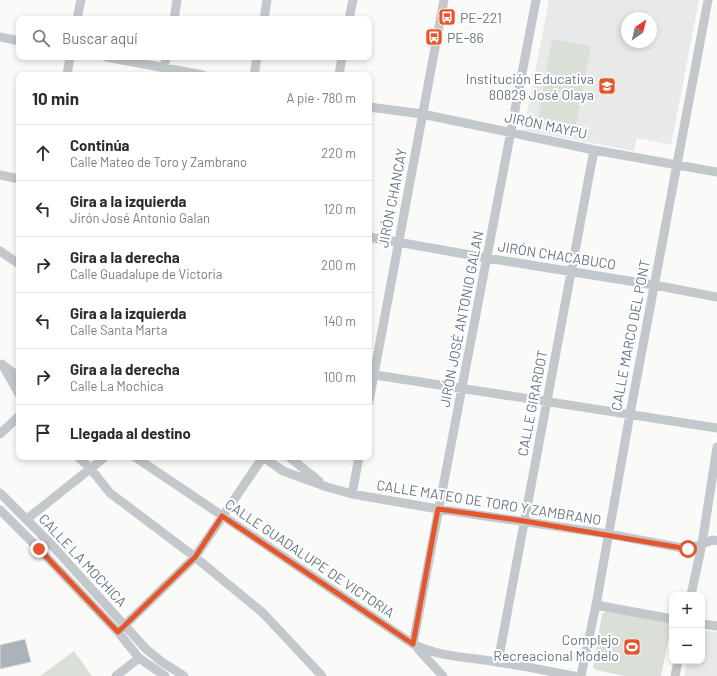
<!DOCTYPE html>
<html lang="es">
<head>
<meta charset="utf-8">
<style>
	:root { --surface:#fff; --page:#f7f7f7; --text:#2b2b33; --muted:#7c7c81; --line:#e1e1e2 }
	body { margin:0; font-family:Barlow,sans-serif; background:var(--page); color:var(--text) }
	.controls { position:absolute; right:12px; bottom:12px; display:grid; overflow:hidden; border-radius:8px; box-shadow:0 2px 6px #0003 }
	.controls button { width:36px; height:36px; display:grid; place-items:center; padding:0; border:0; border-bottom:1px solid var(--line); background:var(--surface); color:var(--text); font:20px sans-serif }
	.compass { position:absolute; left:621px; top:12px; width:36px; height:36px; border-radius:50%; background:var(--surface); box-shadow:0 2px 6px #0003; rotate:35deg }
	.stop { position:absolute; width:12px; height:12px; margin:-9px; border:3px solid #e4572e; border-radius:50%; background:#fff }
	.stop.end { background:#e4572e; border-color:#fff; box-shadow:0 1px 4px #0008 }
	.list { margin:0; padding:0; list-style:none }
	h2 { display:flex; justify-content:space-between; align-items:center; height:52px; margin:0; padding:0 16px; font-size:17px }
	h2 small { font-size:13px; font-weight:400; color:var(--muted) }
	.list li { display:grid; grid-template-columns:26px 1fr auto; gap:12px; align-items:center; box-sizing:border-box; height:56px; padding:0 16px; border-top:1px solid var(--line) }
	.list b { display:block; font-size:15px; white-space:nowrap }
	.list p { margin:0; font-size:13px; white-space:nowrap; color:var(--muted) }
	.list em { font-size:13px; font-style:normal; color:var(--muted) }
	.icon { flex:none; width:22px; height:22px; fill:none; stroke:currentColor; stroke-width:2; stroke-linecap:round; stroke-linejoin:round }
	.map { position:relative; flex:none; width:717px; height:676px; overflow:hidden }
	.search { position:absolute; background:var(--surface); box-shadow:0 2px 6px #0003; left:16px; top:16px; width:356px; height:44px; display:flex; align-items:center; gap:10px; box-sizing:border-box; padding:0 14px; border-radius:8px; color:var(--muted); font-size:15px }
	.panel { position:absolute; background:var(--surface); box-shadow:0 2px 6px #0003; left:16px; top:72px; width:356px; height:388px; border-radius:8px }
	.map>svg:first-child { display:block }
	.built { fill:#e8e9e9; fill-rule:evenodd }
	.green { fill:#dadfd7 }
	.building { fill:#aab3b9; stroke:#dcdcda }
	.lines { fill:none; stroke-linecap:round; stroke-linejoin:round }
	.minor { stroke:#c3c8cc; stroke-width:9 }
	.route { stroke:#e4572e; stroke-width:5 }
	.labels { text-anchor:middle; dominant-baseline:central; stroke-width:4; stroke-linejoin:round; paint-order:stroke }
	.poi-label { font-size:14px; fill:#657683; stroke:#fff; text-anchor:start }
	.street-label { font-size:14px; fill:#657683; stroke:#fff }
</style>
</head>
<body>
<div class="map">
<svg width="717" height="676" viewBox="0 0 717 676">
	<rect width="100%" height="100%" fill="#fafaf8"/>
	<path class="built" d="M 549,0 L 699,0 L 671,145 L 637,138 L 634,151 L 524,130 ZM 627,18 L 651,18 L 651,42 L 627,42 Z
		M 702,630 L 717,632 L 717,676 L 684,676 L 687,661 L 702,661 Z"/>
	<path class="green" d="M 552,39 L 591,46 L 576,125 L 538,118 Z
		M 607,611 L 667,622 L 671,627 L 661,676 L 625,676 L 596,670 L 593,667 L 602,614 Z
		M 74,651 L 92,676 L 40,676 Z"/>
	<path class="building" d="M 25,639 L 31,662 L 0,669 L 0,645 Z"/>
	<g class="lines">
		<path class="minor" d="M 77,19 L 81,0
			M 174,19 L 177,0
			M 264,19 L 267,0
			M 349,19 L 353,0
			M 0,37 L 19,41
			M 106,57 L 203,75
			M 67,75 L 70,57
			M 163,75 L 166,57
			M 254,75 L 257,57
			M 339,75 L 342,57
			M 369,107 L 422,114 L 594,150 L 717,172
			M 0,175 L 19,179
			M 369,237 L 487,258 L 654,285 L 717,297
			M 0,251 L 19,264
			M 2,364 L 19,394
			M 4,366 L 19,377
			M 369,374 L 717,428
			M 369,401 L 444,0
			M 0,434 L 19,416
			M 78,457 L 90,468 L 110,493 L 195,557 L 263,613 L 322,676
			M 135,457 L 413,644 C 438,657 469,657 497,662 C 523,666 548,671 574,676
			M 263,457 L 283,471 L 327,487 L 352,494 L 438,509 L 608,534 L 688,549 L 713,540 L 717,541
			M 289,457 L 319,481
			M 0,493 L 49,542 L 146,649 L 162,662 L 184,676
			M 352,494 L 359,457
			M 0,510 L 39,549 L 118,632 L 139,658 L 165,676
			M 27,519 L 105,457
			M 691,595 L 702,544 L 717,447
			M 596,605 L 672,619
			M 702,624 L 717,626
			M 120,630 L 195,557 L 263,457
			M 413,644 L 536,0
			M 418,649 L 443,676
			M 498,662 L 594,150
			M 116,676 L 139,658
			M 581,676 L 596,605 L 630,414 L 708,0
			M 675,676 L 678,661"/>
	</g>
	<g class="lines">
		<path class="route" d="M 39,549 L 118,632 L 195,557 L 222,516 L 413,644 L 438,509 L 524,521 L 688,549"/>
	</g>
	<defs>
		<symbol id="bus-square" viewBox="-11 -11 22 22"><rect x="-9" y="-9" width="18" height="18" rx="4" fill="#e4572e" stroke="#fff"/><path d="M-5-6H5V4H4V6H2V4H-2V6H-4V4H-5ZM-3.5-4V0h7V-4ZM-3.5 1.2v1.5H-2V1.2ZM2 1.2v1.5H3.5V1.2Z" fill="#fff"/></symbol>
		<symbol id="school-square" viewBox="-11 -11 22 22"><rect x="-9" y="-9" width="18" height="18" rx="4" fill="#e4572e" stroke="#fff"/><path d="M0-5L7-2L0 1L-7-2ZM-4 1L0 2.5L4 1V4Q0 6-4 4Z" fill="#fff"/></symbol>
		<symbol id="stadium-square" viewBox="-11 -11 22 22"><rect x="-9" y="-9" width="18" height="18" rx="4" fill="#e4572e" stroke="#fff"/><path d="M0-5a6.5 5 0 1 0 0 10a6.5 5 0 1 0 0-10ZM-3.5-1.8h7v3.6h-7Z" fill="#fff"/></symbol>
	</defs>
	<g fill-rule="evenodd">
		<use href="#bus-square" x="437" y="7" width="20" height="20"/>
		<use href="#bus-square" x="424" y="27" width="20" height="20"/>
		<use href="#school-square" x="597" y="76" width="20" height="20"/>
		<use href="#stadium-square" x="622" y="637" width="20" height="20"/>
	</g>
	<g class="labels">
		<g class="poi-label">
			<text x="460" y="17">PE-221</text>
			<text x="447" y="37">PE-86</text>
			<text x="594" y="78" text-anchor="end">Institución Educativa<tspan x="594" dy="16">80829 José Olaya</tspan></text>
			<text x="619" y="639" text-anchor="end">Complejo<tspan x="619" dy="16">Recreacional Modelo</tspan></text>
		</g>
		<g class="street-label">
			<text transform="translate(546 125) rotate(12)">JIRÓN MAYPU</text>
			<text transform="translate(392 198) rotate(-79)">JIRÓN CHANCAY</text>
			<text transform="translate(557 255) rotate(9)">JIRÓN CHACABUCO</text>
			<text transform="translate(461 319) rotate(-79)">JIRÓN JOSÉ ANTONIO GALAN</text>
			<text transform="translate(630 335) rotate(-79)">CALLE MARCO DEL PONT</text>
			<text transform="translate(532 403) rotate(-79)">CALLE GIRARDOT</text>
			<text transform="translate(489 502) rotate(9)">CALLE MATEO DE TORO Y ZAMBRANO</text>
			<text transform="translate(310 558) rotate(34)">CALLE GUADALUPE DE VICTORIA</text>
			<text transform="translate(83 560) rotate(47)">CALLE LA MOCHICA</text>
		</g>
	</g>
</svg>
<div class="controls">
<button>+</button>
<button>−</button>
</div>
<svg class="compass" viewBox="-18 -18 36 36"><path d="M0-13l5 13h-10z" fill="#e53935"/><path d="M0 13l5-13h-10z" fill="#7c7c81"/></svg>
<div class="stop" style="left:688px;top:549px"></div>
<div class="stop end" style="left:39px;top:549px"></div>
<div class="search"><svg class="icon" aria-label="search" viewBox="0 0 24 24"><circle cx="10" cy="10" r="6"/><path d="M15 15l6 6"/></svg>Buscar aquí</div>
<section class="panel">
<h2>10 min<small>A pie · 780 m</small></h2>
<ul class="list">
<li><svg class="icon" aria-label="ahead" viewBox="0 0 24 24"><path d="M12 20V5M6 11l6-6 6 6"/></svg><div><b>Continúa</b><p>Calle Mateo de Toro y Zambrano</p></div><em>220 m</em></li>
<li><svg class="icon" aria-label="left" viewBox="0 0 24 24"><path d="M17 20v-9H6M10 6l-5 5 5 5"/></svg><div><b>Gira a la izquierda</b><p>Jirón José Antonio Galan</p></div><em>120 m</em></li>
<li><svg class="icon" aria-label="right" viewBox="0 0 24 24"><path d="M7 20v-9h11M14 6l5 5-5 5"/></svg><div><b>Gira a la derecha</b><p>Calle Guadalupe de Victoria</p></div><em>200 m</em></li>
<li><svg class="icon" aria-label="left" viewBox="0 0 24 24"><path d="M17 20v-9H6M10 6l-5 5 5 5"/></svg><div><b>Gira a la izquierda</b><p>Calle Santa Marta</p></div><em>140 m</em></li>
<li><svg class="icon" aria-label="right" viewBox="0 0 24 24"><path d="M7 20v-9h11M14 6l5 5-5 5"/></svg><div><b>Gira a la derecha</b><p>Calle La Mochica</p></div><em>100 m</em></li>
<li><svg class="icon" aria-label="arrive" viewBox="0 0 24 24"><path d="M6 21V4h12l-3 4 3 4H6"/></svg><div><b>Llegada al destino</b></div></li>
</ul>
</section>
</div>
</body>
</html>
